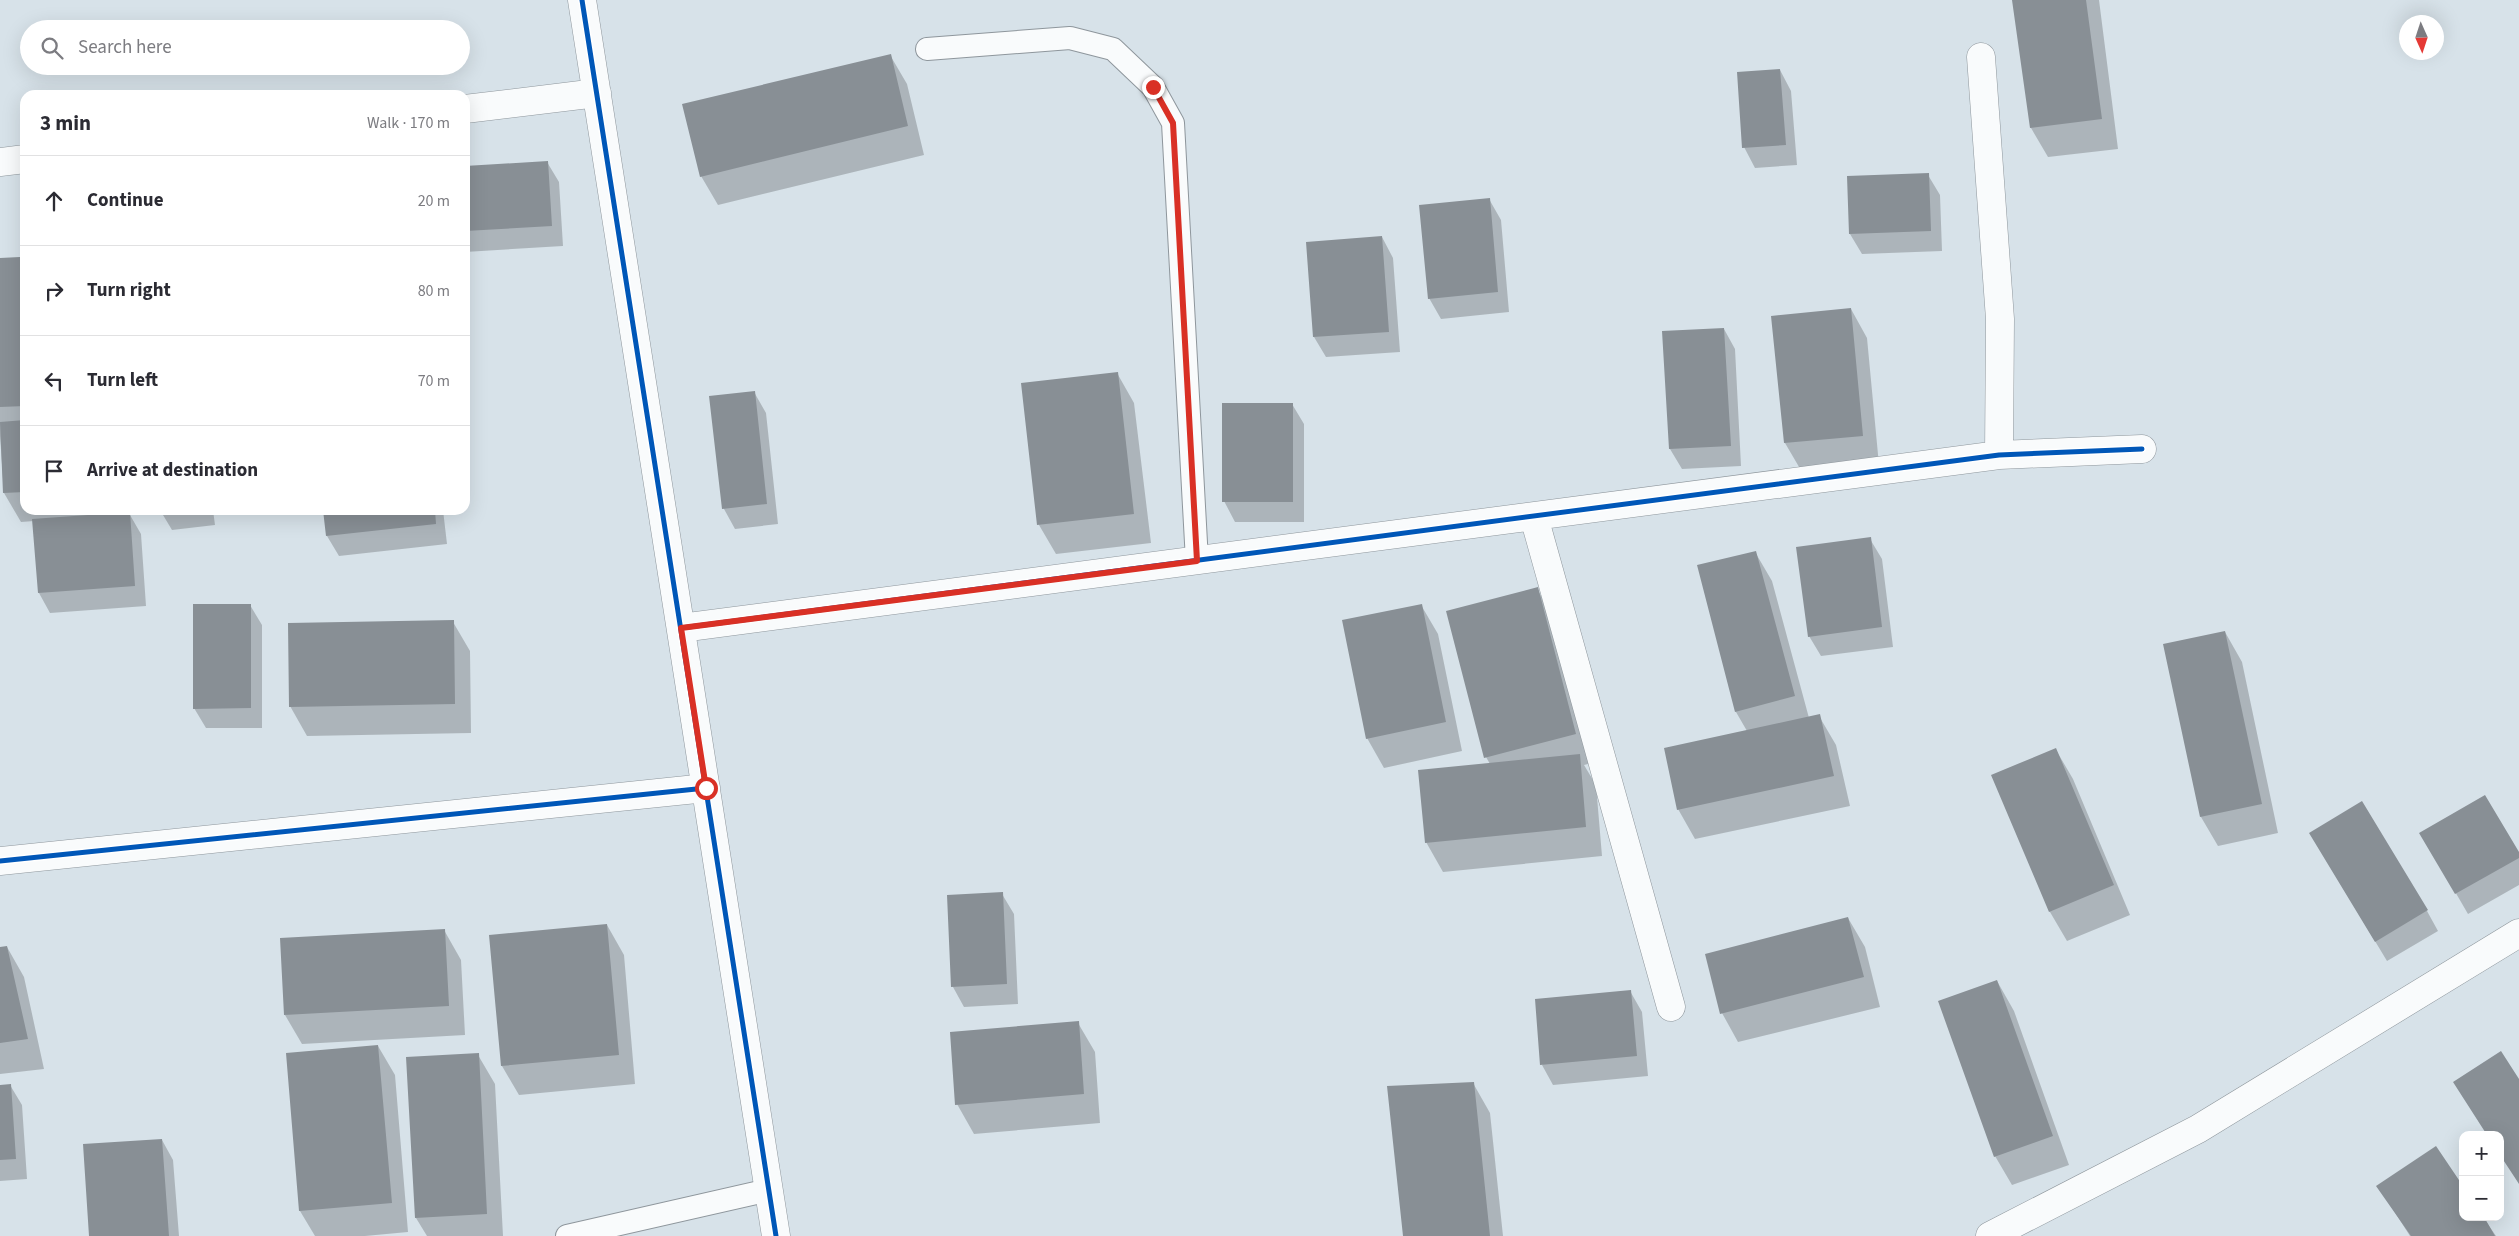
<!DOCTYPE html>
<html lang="en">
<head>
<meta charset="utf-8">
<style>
	:root { --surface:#fff; --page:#f2f2f3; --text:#2b2b33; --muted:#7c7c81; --line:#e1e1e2 }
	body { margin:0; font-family:"Source Sans 3",sans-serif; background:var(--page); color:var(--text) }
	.controls { position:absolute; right:15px; bottom:15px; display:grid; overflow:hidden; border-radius:10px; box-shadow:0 5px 20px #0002 }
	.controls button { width:45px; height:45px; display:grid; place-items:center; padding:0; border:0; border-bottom:1px solid var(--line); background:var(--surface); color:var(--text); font:25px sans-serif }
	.compass { position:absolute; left:2399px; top:15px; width:45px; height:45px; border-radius:50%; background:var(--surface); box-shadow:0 5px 20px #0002; rotate:177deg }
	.stop { position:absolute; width:15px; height:15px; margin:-11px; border:4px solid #d93025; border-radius:50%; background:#fff }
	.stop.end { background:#d93025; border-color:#fff; box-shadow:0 1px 5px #0008 }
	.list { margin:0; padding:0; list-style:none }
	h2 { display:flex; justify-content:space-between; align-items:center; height:65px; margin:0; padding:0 20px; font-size:21px }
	h2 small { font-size:16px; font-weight:400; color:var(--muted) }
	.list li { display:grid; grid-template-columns:32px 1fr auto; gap:15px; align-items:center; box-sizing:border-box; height:90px; padding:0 20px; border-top:1px solid var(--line) }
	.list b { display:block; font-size:19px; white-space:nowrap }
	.list em { font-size:16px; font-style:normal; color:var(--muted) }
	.icon { flex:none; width:28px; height:28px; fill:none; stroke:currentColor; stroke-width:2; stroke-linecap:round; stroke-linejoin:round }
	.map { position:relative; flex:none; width:2519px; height:1236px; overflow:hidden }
	.search { position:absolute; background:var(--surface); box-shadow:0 5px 20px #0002; left:20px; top:20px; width:450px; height:55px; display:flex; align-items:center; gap:12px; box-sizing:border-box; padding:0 18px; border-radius:28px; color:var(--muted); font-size:19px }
	.panel { position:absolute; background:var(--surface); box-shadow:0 5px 20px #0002; left:20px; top:90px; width:450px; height:425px; border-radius:15px }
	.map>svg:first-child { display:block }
	.shadow { fill:#0003 }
	.building { fill:#888f95 }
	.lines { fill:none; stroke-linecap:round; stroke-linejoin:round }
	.service-casing { stroke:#8e969c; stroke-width:24 }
	.minor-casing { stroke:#8e969c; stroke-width:29 }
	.service { stroke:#f9fbfc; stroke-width:22 }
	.minor { stroke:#f9fbfc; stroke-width:28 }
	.cycleway-casing { stroke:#fff; stroke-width:8 }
	.cycleway { stroke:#0057b8; stroke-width:5 }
	.route { stroke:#d93025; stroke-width:6 }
</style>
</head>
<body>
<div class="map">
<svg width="2519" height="1236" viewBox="0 0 2519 1236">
	<rect width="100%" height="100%" fill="#d7e2e9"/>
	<path class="shadow" d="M 2014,0 L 2099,0 L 2118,149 L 2048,157 L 2031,128 Z
		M 890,55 L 907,84 L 924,155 L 718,205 L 701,176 Z
		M 1780,70 L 1791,91 L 1797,165 L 1755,168 L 1744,147 Z
		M 547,162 L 559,182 L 563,246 L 465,252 L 465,167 Z
		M 1928,175 L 1940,195 L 1942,251 L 1862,254 L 1850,234 Z
		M 1489,199 L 1501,220 L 1509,312 L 1441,319 L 1429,298 Z
		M 1382,237 L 1393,258 L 1400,352 L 1326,357 L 1314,337 L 1308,243 Z
		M 0,259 L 19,259 L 25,269 L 25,510 L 150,510 L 150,514 L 130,515 L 141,534 L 146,606 L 50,613 L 39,593 L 34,521 L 21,522 L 4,493 L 0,436 Z
		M 1851,309 L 1867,338 L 1879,465 L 1802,472 L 1785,443 L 1772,317 Z
		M 1724,329 L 1735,349 L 1741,466 L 1682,469 L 1670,449 L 1664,332 Z
		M 1117,373 L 1134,403 L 1151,543 L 1056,554 L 1039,525 L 1022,384 Z
		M 754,392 L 766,413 L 778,524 L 735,529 L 724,509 L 710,397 Z
		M 1292,404 L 1304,424 L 1304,522 L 1235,522 L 1224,501 Z
		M 160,510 L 213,510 L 215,525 L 172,530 Z
		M 324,510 L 443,510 L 447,544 L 339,556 L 327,536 Z
		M 1870,539 L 1882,559 L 1893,647 L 1821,656 L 1809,636 Z
		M 1755,552 L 1772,581 L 1809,718 L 1819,716 L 1836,745 L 1850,806 L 1695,839 L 1678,809 L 1747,731 L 1736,712 Z
		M 1537,589 L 1554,618 L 1592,763 L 1584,765 L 1596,785 L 1602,856 L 1443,872 L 1426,842 L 1490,764 L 1486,757 Z
		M 250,605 L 262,625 L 262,728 L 206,728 L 194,708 Z
		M 1421,605 L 1438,634 L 1462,751 L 1384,768 L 1367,738 Z
		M 453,622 L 470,651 L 471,733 L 307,736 L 290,706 Z
		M 2225,632 L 2242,662 L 2278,833 L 2218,846 L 2201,817 Z
		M 2056,750 L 2073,779 L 2130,915 L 2067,941 L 2050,912 L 1993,776 Z
		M 2421,833 L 2519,854 L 2519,885 L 2468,914 Z
		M 2322,853 L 2427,911 L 2438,931 L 2387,961 Z
		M 1002,894 L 1014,914 L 1018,1004 L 964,1007 L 953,987 L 948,896 Z
		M 1848,918 L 1865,947 L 1880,1007 L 1738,1042 L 1722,1013 Z
		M 607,925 L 624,955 L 635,1084 L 519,1095 L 502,1066 L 490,936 Z
		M 444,930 L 461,960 L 465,1035 L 302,1044 L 285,1015 Z
		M 7,947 L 24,977 L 44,1069 L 0,1074 L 0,948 Z
		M 1997,981 L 2014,1011 L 2069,1165 L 2012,1185 L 1995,1156 Z
		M 1630,991 L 1642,1012 L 1648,1076 L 1553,1085 L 1542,1065 Z
		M 1078,1023 L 1095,1052 L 1100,1123 L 974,1134 L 957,1104 Z
		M 378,1046 L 395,1075 L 408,1232 L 365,1236 L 315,1236 L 300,1211 L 287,1054 Z
		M 478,1055 L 495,1084 L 503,1236 L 427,1236 L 416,1218 Z
		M 1473,1083 L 1490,1113 L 1503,1236 L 1404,1236 Z
		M 10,1085 L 22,1105 L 27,1179 L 0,1181 L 0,1086 Z
		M 162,1140 L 173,1160 L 179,1236 L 90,1236 Z
		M 2378,1186 L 2463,1217 L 2483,1217 L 2496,1236 L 2410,1236 Z"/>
	<path class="building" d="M 2012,0 L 2086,0 L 2102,119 L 2030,128 Z
		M 891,54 L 908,126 L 700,177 L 682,104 Z
		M 1780,69 L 1786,145 L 1742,148 L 1737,72 Z
		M 548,161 L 552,226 L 465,231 L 465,166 Z
		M 1929,173 L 1931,231 L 1849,234 L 1847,176 Z
		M 1490,198 L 1498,292 L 1428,299 L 1419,205 Z
		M 1382,236 L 1389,332 L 1313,337 L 1306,242 Z
		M 20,257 L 25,406 L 0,407 L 0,258 Z
		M 1851,308 L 1863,436 L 1784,443 L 1771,316 Z
		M 1724,328 L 1731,446 L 1669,449 L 1662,331 Z
		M 1118,372 L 1134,514 L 1037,525 L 1021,383 Z
		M 755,391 L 767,504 L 722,509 L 709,396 Z
		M 1222,403 L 1293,403 L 1293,502 L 1222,502 Z
		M 25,420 L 25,492 L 3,493 L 0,422 Z
		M 323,510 L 435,510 L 436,524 L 326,536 Z
		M 130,512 L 135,586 L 38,593 L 32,519 Z
		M 1871,537 L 1882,627 L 1808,637 L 1796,547 Z
		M 1756,551 L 1795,696 L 1735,712 L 1697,565 Z
		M 1538,587 L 1576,734 L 1484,758 L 1446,611 Z
		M 193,604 L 251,604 L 251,708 L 193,709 Z
		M 1422,604 L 1446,722 L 1366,739 L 1342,620 Z
		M 454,620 L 455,704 L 289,707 L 288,623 Z
		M 2225,631 L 2262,804 L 2200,817 L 2163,644 Z
		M 1820,714 L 1834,776 L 1677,810 L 1664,748 Z
		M 2056,748 L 2114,885 L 2049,912 L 1991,775 Z
		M 1580,754 L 1586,827 L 1425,843 L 1418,770 Z
		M 2485,795 L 2519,852 L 2519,858 L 2455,894 L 2419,833 Z
		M 2362,801 L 2428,910 L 2375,942 L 2309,833 Z
		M 1003,892 L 1007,984 L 951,987 L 947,895 Z
		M 1848,917 L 1864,977 L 1720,1014 L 1705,954 Z
		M 607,924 L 619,1055 L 501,1066 L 489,935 Z
		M 445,929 L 449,1006 L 284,1015 L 280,938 Z
		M 7,946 L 28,1039 L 0,1043 L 0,947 Z
		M 1997,980 L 2053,1136 L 1994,1157 L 1938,1001 Z
		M 1631,990 L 1637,1056 L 1540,1065 L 1535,999 Z
		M 1079,1021 L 1084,1094 L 955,1105 L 950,1032 Z
		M 378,1045 L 392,1203 L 299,1211 L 286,1053 Z
		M 2501,1051 L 2519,1079 L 2519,1184 L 2500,1155 L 2500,1135 L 2487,1135 L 2453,1082 Z
		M 479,1053 L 487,1214 L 415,1218 L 406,1057 Z
		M 1474,1082 L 1490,1236 L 1403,1236 L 1387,1086 Z
		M 11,1084 L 16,1159 L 0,1160 L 0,1085 Z
		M 162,1139 L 169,1236 L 89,1236 L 83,1144 Z
		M 2436,1146 L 2463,1186 L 2463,1217 L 2484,1217 L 2495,1236 L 2411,1236 L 2376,1186 Z"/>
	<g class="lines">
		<defs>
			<path id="service" d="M 927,49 L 1070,38 L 1113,49 L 1153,87 L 1173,123 L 1197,561
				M 567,1236 L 769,1190"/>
			<path id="minor" d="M 582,0 L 776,1236
				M 1981,57 L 2000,319 L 1999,455
				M 465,109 L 597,93
				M 0,162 L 25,159
				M 1534,517 L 1671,1007
				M 681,628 L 1999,455 L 2142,449
				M 0,861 L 706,788
				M 1990,1236 L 2198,1129 L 2519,933"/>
		</defs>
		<use href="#service" class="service-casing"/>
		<use href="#minor" class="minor-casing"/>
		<use href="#service" class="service"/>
		<use href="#minor" class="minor"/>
		<defs>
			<path id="cycleway" d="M 582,0 L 776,1236
				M 681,628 L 1999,455 L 2142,449
				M 0,861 L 706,788"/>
		</defs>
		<use href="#cycleway" class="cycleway-casing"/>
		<use href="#cycleway" class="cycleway"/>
	</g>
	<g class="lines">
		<path class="route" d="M 706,788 L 681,628 L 1197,561 L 1173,123 L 1153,87"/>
	</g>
</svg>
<div class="controls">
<button>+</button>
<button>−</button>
</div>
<svg class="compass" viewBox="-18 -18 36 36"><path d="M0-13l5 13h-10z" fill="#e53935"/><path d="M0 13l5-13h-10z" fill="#7c7c81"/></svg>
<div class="stop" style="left:706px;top:788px"></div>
<div class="stop end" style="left:1153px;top:87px"></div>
<div class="search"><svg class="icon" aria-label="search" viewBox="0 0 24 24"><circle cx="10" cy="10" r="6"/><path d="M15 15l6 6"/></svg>Search here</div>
<section class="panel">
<h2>3 min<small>Walk · 170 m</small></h2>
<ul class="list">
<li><svg class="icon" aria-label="ahead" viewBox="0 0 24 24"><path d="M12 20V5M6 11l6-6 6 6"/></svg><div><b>Continue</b></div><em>20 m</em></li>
<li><svg class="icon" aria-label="right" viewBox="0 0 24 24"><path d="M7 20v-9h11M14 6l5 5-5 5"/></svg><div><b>Turn right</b></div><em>80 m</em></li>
<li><svg class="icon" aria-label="left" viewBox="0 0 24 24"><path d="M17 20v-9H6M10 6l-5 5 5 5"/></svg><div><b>Turn left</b></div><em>70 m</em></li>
<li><svg class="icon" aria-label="arrive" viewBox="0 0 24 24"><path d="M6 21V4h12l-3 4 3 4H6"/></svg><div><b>Arrive at destination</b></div></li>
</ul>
</section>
</div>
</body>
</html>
